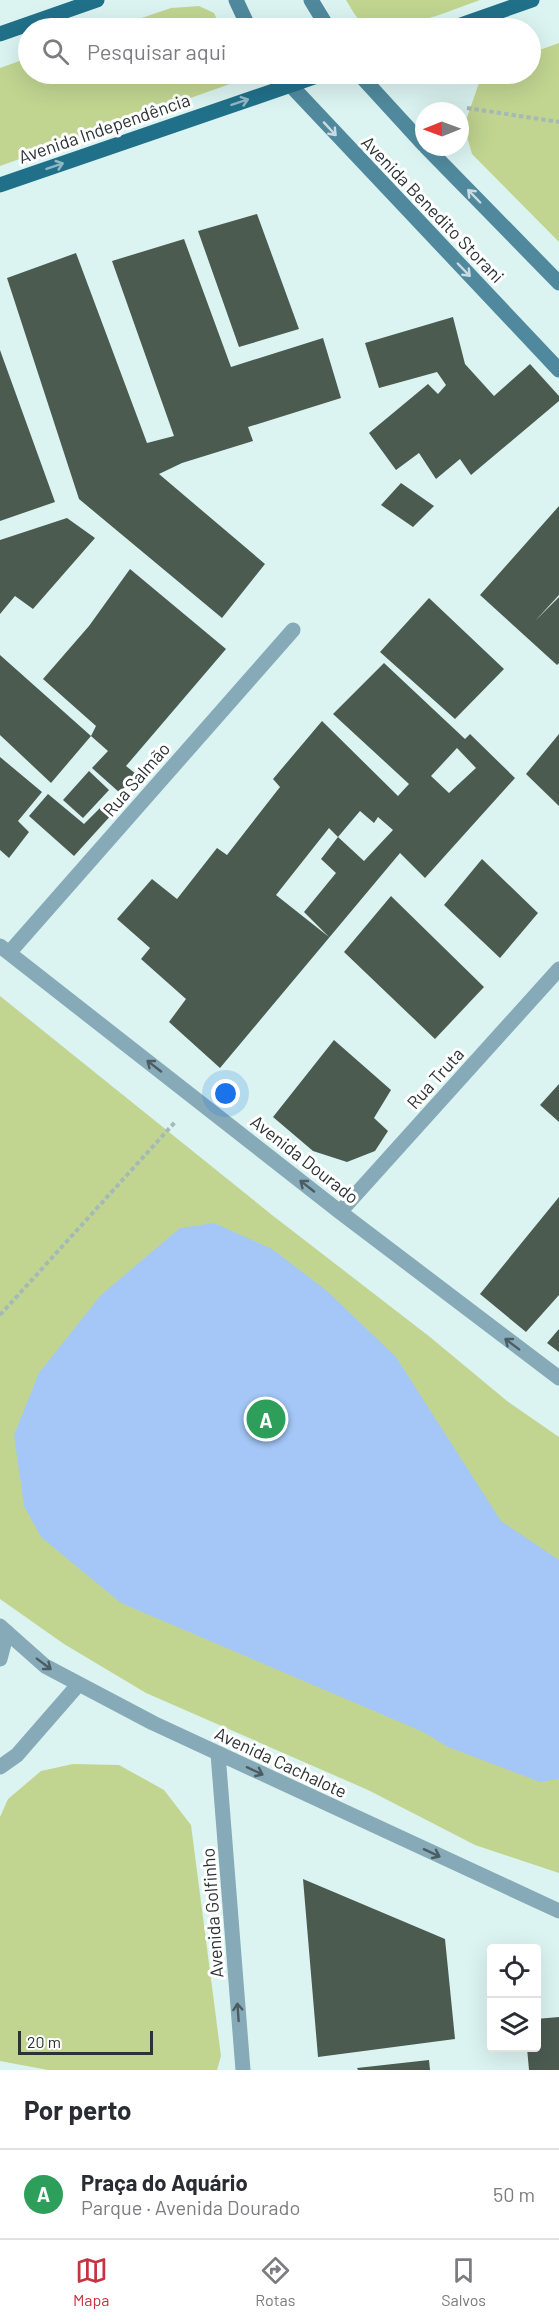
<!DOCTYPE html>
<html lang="pt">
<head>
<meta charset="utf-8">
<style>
	:root { --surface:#fff; --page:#f7f7f7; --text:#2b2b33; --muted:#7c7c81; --line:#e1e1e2; --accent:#c43443 }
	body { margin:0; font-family:Barlow,sans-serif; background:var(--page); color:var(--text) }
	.controls { position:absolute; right:18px; bottom:18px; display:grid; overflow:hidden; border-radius:6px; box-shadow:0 6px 24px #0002 }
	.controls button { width:54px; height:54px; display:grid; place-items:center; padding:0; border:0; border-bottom:2px solid var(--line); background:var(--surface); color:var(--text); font:30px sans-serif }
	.compass { position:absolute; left:415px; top:102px; width:54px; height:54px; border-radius:50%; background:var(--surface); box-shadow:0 6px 24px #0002; rotate:269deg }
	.scale { position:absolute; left:18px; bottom:15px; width:135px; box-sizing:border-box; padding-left:6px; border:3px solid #2b3433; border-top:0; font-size:16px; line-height:21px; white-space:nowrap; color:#2b3433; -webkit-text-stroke:4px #fff; paint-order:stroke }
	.you { position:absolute; left:226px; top:1094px; width:21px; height:21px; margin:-15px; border:4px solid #fff; border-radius:50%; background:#1a73e8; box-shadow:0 0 0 9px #1a73e833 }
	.badge { display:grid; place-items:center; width:39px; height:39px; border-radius:50%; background:var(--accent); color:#fff; font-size:20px; font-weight:700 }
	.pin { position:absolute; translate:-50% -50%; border:3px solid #fff; box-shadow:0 2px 6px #0006 }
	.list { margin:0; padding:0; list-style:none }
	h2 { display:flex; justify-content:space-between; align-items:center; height:78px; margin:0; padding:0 24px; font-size:26px }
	h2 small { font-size:20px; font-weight:400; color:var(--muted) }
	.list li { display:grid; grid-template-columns:39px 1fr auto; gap:18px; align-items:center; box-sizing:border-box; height:90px; padding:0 24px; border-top:2px solid var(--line) }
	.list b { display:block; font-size:22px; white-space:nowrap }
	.list p { margin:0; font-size:20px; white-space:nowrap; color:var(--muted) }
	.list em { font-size:20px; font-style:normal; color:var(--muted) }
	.icon { flex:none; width:33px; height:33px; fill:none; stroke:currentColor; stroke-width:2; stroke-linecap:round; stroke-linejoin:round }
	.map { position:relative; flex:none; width:559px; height:2070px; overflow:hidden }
	.search { position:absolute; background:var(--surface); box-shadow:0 6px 24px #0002; left:18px; right:18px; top:18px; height:66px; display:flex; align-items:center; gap:15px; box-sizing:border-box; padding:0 21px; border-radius:33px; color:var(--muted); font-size:22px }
	.sheet { height:168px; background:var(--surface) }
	nav { display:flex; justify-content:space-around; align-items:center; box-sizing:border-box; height:84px; border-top:2px solid var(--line); background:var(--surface); font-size:16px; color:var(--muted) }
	nav a { display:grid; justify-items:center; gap:3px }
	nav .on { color:var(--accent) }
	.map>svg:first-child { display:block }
	.green { fill:#c1d591 }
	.water { fill:#a4c7f8 }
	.building { fill:#4b5b50; fill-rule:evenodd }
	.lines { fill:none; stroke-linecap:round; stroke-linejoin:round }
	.path { stroke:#a5b9b7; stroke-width:4; stroke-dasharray:4.5 3; stroke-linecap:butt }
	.street { stroke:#86aab8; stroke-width:15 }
	.secondary { stroke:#50899d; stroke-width:15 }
	.primary { stroke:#217089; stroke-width:15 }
	.oneway { stroke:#90b8c4 }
	.oneway2 { stroke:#cadce2 }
	.oneway3 { stroke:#4b5d62 }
	.labels { text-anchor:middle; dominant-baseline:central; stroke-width:6; stroke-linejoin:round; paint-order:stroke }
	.street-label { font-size:18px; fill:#2b3433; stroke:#fff }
</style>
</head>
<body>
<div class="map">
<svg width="559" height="2070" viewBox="0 0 559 2070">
	<rect width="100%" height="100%" fill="#dbf4f1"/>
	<path class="green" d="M 346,0 L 480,0 C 448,11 392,38 359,19 C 354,15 350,6 346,0 Z
		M 199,6 L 214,13 L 221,28 L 112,28 L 171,8 Z
		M 559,43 L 559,242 L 472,154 L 464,126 L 479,83 L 494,74 L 530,74 L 531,53 Z
		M 28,58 L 28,74 L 239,74 L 241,80 L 0,166 L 0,68 Z
		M 0,996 L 272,1215 L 430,1337 L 507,1401 L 559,1437 L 559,1873 L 475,1845 L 368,1790 L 146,1693 L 64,1644 L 0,1599 Z
		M 73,1764 L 119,1765 L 164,1790 L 191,1825 L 221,2056 L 217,2070 L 48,2070 L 0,2061 L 0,1817 L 8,1799 L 41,1771 Z"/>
	<path class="water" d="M 214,1223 L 272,1249 L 327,1291 L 396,1357 L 501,1521 L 559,1560 L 559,1779 L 540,1782 L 448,1747 L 421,1731 L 121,1603 L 41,1537 L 24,1506 L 14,1435 L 39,1373 L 101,1295 L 180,1228 Z"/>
	<path class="building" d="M 257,214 L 299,329 L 239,347 L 198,231 Z
		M 184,239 L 231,367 L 323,338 L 341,398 L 248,427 L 253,441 L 182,463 L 159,474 L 265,564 L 222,618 L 79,499 L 7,278 L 76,253 L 147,443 L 174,436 L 112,261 Z
		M 453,317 L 465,364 L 494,396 L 530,364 L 559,396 L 559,401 L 471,475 L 460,459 L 436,479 L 419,453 L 396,470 L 369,433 L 428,384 L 438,394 L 446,385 L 437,372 L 379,388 L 365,343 Z
		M 0,350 L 55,502 L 0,521 Z
		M 401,483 L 434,506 L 413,527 L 381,505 Z
		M 559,506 L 559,595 L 535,621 L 559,597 L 559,663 L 557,665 L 480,595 Z
		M 67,518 L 95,538 L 33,609 L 15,596 L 0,614 L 0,540 Z
		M 130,569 L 226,649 L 126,766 L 136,774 L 120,793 L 92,768 L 108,751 L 91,736 L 96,726 L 43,679 L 89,626 Z
		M 429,598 L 504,669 L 455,719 L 380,652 Z
		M 0,655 L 91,736 L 51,783 L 0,735 Z
		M 384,663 L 465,739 L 470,734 L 515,778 L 425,878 L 400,853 L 220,1068 L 169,1022 L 186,999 L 141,959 L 150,948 L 117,919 L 152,879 L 177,899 L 217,848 L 227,855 L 280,787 L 273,779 L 322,721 L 398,796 L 409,784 L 333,714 ZM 457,748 L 476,768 L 449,793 L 431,776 ZM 360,811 L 374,823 L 378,817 L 393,830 L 364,861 L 338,837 L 321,859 L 336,873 L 304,912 L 329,937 L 276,895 L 329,828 L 338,837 Z
		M 559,734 L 559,806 L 526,774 Z
		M 0,757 L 42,792 L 18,821 L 29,832 L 9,858 L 0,850 Z
		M 89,771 L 109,790 L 83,818 L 63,800 Z
		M 48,794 L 84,824 L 105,803 L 114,812 L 74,856 L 29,816 Z
		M 482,859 L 538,913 L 500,958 L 444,905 Z
		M 391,896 L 484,987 L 435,1039 L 344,952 Z
		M 334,1040 L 391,1090 L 374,1118 L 388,1131 L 375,1151 L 347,1162 L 313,1151 L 273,1117 Z
		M 559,1084 L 559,1122 L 540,1105 Z
		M 559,1197 L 559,1295 L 526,1332 L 480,1294 Z
		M 559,1329 L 559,1352 L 547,1343 Z
		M 303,1879 L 445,1939 L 455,2039 L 318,2057 Z
		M 559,2017 L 559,2070 L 529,2070 L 527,2048 L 536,2048 L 536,2019 Z
		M 429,2060 L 430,2070 L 358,2070 L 357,2068 Z"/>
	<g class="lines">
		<path class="path" d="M 467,108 L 559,122
			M 0,1315 L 176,1121"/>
		<path class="street" d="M 0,946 L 340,1212 L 559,1378
			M 9,953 L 293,630
			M 340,1212 L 559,969
			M 0,1626 L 45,1666 L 153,1723 L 559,1911
			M 0,1659 L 7,1632
			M 218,1754 L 243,2070
			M 0,1767 L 17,1755 L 78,1685"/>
		<path class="secondary" d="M 236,0 L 249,28
			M 311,0 L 328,28
			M 280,74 L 559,370
			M 359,74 L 424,145
			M 426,147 L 559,283"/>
		<path class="primary" d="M 452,28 L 532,0
			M 0,34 L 97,0
			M 0,185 L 323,74"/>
	</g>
	<defs><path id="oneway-shaft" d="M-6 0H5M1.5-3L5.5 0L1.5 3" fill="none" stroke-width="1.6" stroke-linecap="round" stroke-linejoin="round" transform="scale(1.5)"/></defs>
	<g class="oneway">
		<use href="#oneway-shaft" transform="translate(240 102) rotate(-18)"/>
		<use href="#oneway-shaft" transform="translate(55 166) rotate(-19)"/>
	</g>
	<g class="oneway2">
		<use href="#oneway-shaft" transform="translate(330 129) rotate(47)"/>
		<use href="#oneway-shaft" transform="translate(474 196) rotate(-134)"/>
		<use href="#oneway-shaft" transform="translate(464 270) rotate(46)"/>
	</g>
	<g class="oneway3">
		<use href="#oneway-shaft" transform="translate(154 1066) rotate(-142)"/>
		<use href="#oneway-shaft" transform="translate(307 1186) rotate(-142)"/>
		<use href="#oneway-shaft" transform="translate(512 1344) rotate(-143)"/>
		<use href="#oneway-shaft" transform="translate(44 1664) rotate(37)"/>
		<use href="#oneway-shaft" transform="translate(255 1771) rotate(25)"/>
		<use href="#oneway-shaft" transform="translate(432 1853) rotate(25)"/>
		<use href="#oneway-shaft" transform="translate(238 2012) rotate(-94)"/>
	</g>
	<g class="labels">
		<g class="street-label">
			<text transform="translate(104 128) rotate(-19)">Avenida Independência</text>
			<text transform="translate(433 209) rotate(46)">Avenida Benedito Storani</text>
			<text transform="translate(136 779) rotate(-49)">Rua Salmão</text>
			<text transform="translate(435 1078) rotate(-48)">Rua Truta</text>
			<text transform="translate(305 1159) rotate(38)">Avenida Dourado</text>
			<text transform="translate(281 1762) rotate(25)">Avenida Cachalote</text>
			<text transform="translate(212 1913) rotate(-94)">Avenida Golfinho</text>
		</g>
	</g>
</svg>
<div class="controls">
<button><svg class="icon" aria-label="locate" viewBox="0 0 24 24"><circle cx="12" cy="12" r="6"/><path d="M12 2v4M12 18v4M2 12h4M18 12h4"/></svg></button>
<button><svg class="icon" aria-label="layers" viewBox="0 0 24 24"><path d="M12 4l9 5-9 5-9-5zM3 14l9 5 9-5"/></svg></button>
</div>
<svg class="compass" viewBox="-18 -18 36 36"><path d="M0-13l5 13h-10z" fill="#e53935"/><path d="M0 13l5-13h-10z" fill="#7c7c81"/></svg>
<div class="scale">20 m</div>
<div class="you"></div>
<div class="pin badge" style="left:266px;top:1419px;background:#2e9e5b">A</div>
<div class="search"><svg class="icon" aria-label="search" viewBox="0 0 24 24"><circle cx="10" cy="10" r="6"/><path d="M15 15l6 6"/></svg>Pesquisar aqui</div>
</div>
<section class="sheet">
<h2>Por perto<small></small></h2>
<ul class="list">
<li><span class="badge" style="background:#2e9e5b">A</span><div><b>Praça do Aquário</b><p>Parque · Avenida Dourado</p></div><em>50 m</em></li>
</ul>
</section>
<nav>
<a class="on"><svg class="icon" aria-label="map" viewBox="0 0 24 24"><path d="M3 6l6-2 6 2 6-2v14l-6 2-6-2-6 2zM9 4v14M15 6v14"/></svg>Mapa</a>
<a><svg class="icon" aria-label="directions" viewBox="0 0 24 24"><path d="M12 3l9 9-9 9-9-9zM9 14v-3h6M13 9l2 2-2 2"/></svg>Rotas</a>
<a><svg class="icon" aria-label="saved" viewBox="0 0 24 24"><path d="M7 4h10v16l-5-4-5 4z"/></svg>Salvos</a>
</nav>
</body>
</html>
